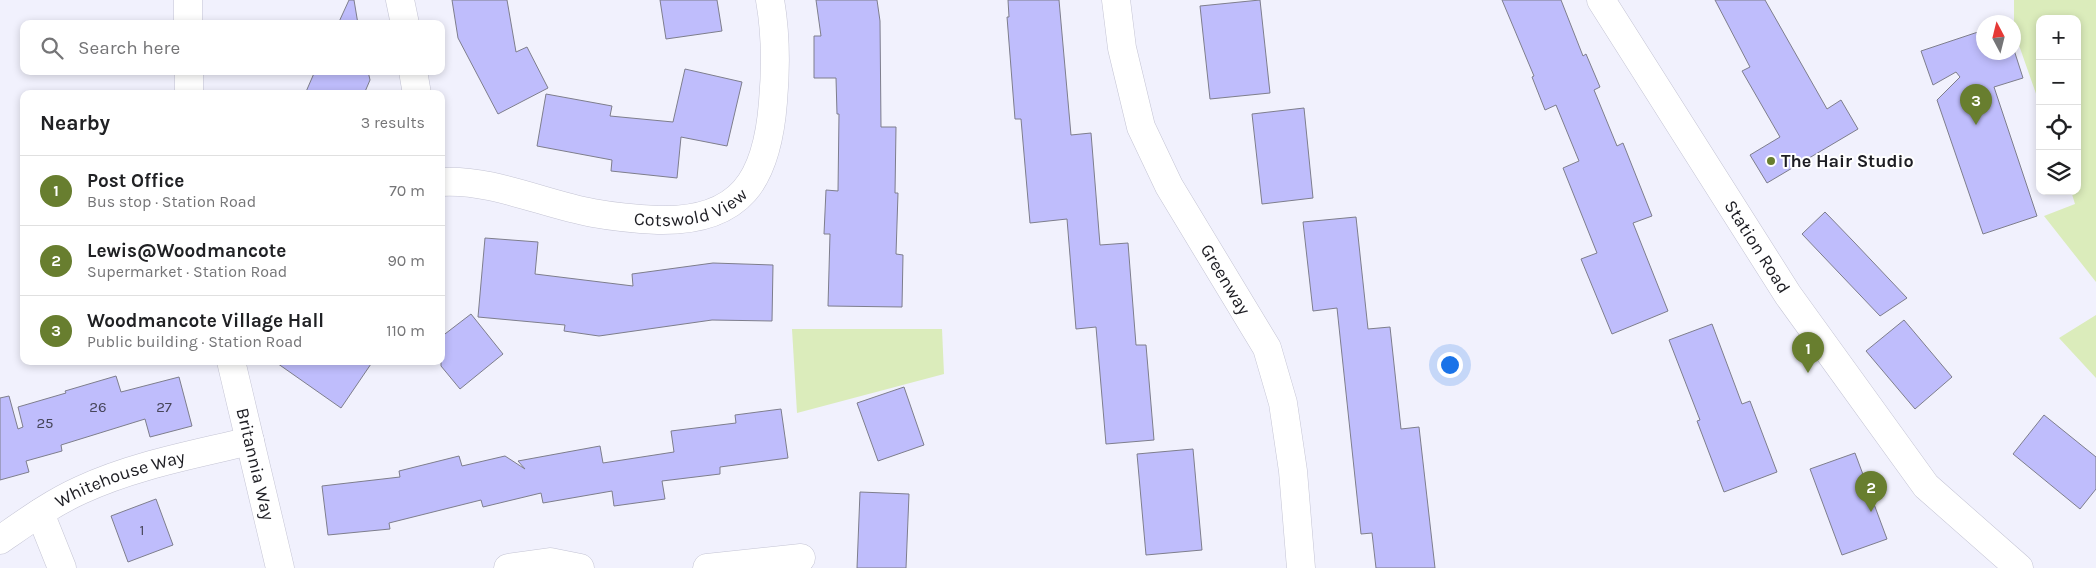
<!DOCTYPE html>
<html lang="en">
<head>
<meta charset="utf-8">
<style>
	:root { --surface:#fff; --page:#f2f2f2; --text:#202124; --muted:#757577; --line:#e0e0e0; --accent:#687e2f }
	body { margin:0; font-family:Karla,sans-serif; background:var(--page); color:var(--text) }
	.controls { position:absolute; right:15px; top:15px; display:grid; overflow:hidden; border-radius:10px; box-shadow:0 2px 8px #0003 }
	.controls button { width:45px; height:45px; display:grid; place-items:center; padding:0; border:0; border-bottom:1px solid var(--line); background:var(--surface); color:var(--text); font:25px sans-serif }
	.compass { position:absolute; left:1976px; top:15px; width:45px; height:45px; border-radius:50%; background:var(--surface); box-shadow:0 2px 8px #0003; rotate:353deg }
	.you { position:absolute; left:1449px; top:364px; width:18px; height:18px; margin:-12px; border:4px solid #fff; border-radius:50%; background:#1a73e8; box-shadow:0 0 0 8px #1a73e833 }
	.badge { display:grid; place-items:center; width:32px; height:32px; border-radius:50%; background:var(--accent); color:#fff; font-size:16px; font-weight:700 }
	.pin { position:absolute; translate:-50% -41px; filter:drop-shadow(0 1px 2px #0008) }
	.pin::after { content:''; position:absolute; top:26px; width:18px; height:15px; background:inherit; clip-path:polygon(0 0,100% 0,50% 100%) }
	.list { margin:0; padding:0; list-style:none }
	h2 { display:flex; justify-content:space-between; align-items:center; height:65px; margin:0; padding:0 20px; font-size:21px }
	h2 small { font-size:16px; font-weight:400; color:var(--muted) }
	.list li { display:grid; grid-template-columns:32px 1fr auto; gap:15px; align-items:center; box-sizing:border-box; height:70px; padding:0 20px; border-top:1px solid var(--line) }
	.list b { display:block; font-size:19px; white-space:nowrap }
	.list p { margin:0; font-size:16px; white-space:nowrap; color:var(--muted) }
	.list em { font-size:16px; font-style:normal; color:var(--muted) }
	.icon { flex:none; width:28px; height:28px; fill:none; stroke:currentColor; stroke-width:2; stroke-linecap:round; stroke-linejoin:round }
	.map { position:relative; flex:none; width:2096px; height:568px; overflow:hidden }
	.search { position:absolute; background:var(--surface); box-shadow:0 2px 8px #0003; left:20px; top:20px; width:425px; height:55px; display:flex; align-items:center; gap:12px; box-sizing:border-box; padding:0 18px; border-radius:10px; color:var(--muted); font-size:19px }
	.panel { position:absolute; background:var(--surface); box-shadow:0 2px 8px #0003; left:20px; top:90px; width:425px; height:275px; border-radius:10px }
	.map>svg:first-child { display:block }
	.green { fill:#dbecbb }
	.building { fill:#bfbdfc; stroke:#7e7e8c }
	.lines { fill:none; stroke-linecap:round; stroke-linejoin:round }
	.minor-casing { stroke:#c4c4d4; stroke-width:29 }
	.minor { stroke:#fff; stroke-width:28 }
	.poi-dot { fill:#687e2f; stroke:#fff; stroke-width:2 }
	.labels { text-anchor:middle; dominant-baseline:central; stroke-width:4; stroke-linejoin:round; paint-order:stroke }
	.number-label { font-size:15px; fill:#464559 }
	.poi-label { font-size:18px; font-weight:bold; fill:#1d1d23; stroke:#fff; text-anchor:start }
	.street-label { font-size:18px; fill:#1d1d23; stroke:#fff }
</style>
</head>
<body>
<div class="map">
<svg width="2096" height="568" viewBox="0 0 2096 568">
	<rect width="100%" height="100%" fill="#f1f1fd"/>
	<path class="green" d="M 2014,0 L 2096,0 L 2096,282 L 2044,216 L 2075,204 L 2071,191 L 2077,191 L 2077,19 L 2040,19 L 2040,105 L 2014,31 Z
		M 2096,315 L 2096,378 L 2059,338 Z
		M 792,329 L 942,329 L 944,374 L 797,413 Z"/>
	<path class="building" d="M 349,0 L 354,0 L 358,24 L 338,24 Z
		M 452,0 L 507,0 L 516,52 L 527,47 L 548,88 L 498,114 L 458,38 Z
		M 660,0 L 717,0 L 722,31 L 666,39 Z
		M 816,0 L 877,0 L 880,21 L 881,127 L 896,127 L 895,193 L 898,193 L 896,254 L 903,255 L 902,307 L 828,306 L 830,234 L 824,234 L 826,190 L 838,191 L 839,114 L 837,114 L 836,78 L 814,78 L 814,36 L 821,36 Z
		M 1008,0 L 1059,0 L 1071,135 L 1091,133 L 1100,245 L 1128,243 L 1136,345 L 1146,345 L 1154,440 L 1106,444 L 1096,327 L 1076,329 L 1067,219 L 1030,223 L 1021,119 L 1015,119 L 1007,17 L 1009,17 Z
		M 1260,0 L 1270,93 L 1210,99 L 1200,6 Z
		M 1502,0 L 1561,0 L 1583,56 L 1586,54 L 1600,87 L 1594,90 L 1617,146 L 1623,143 L 1652,216 L 1633,223 L 1668,311 L 1612,334 L 1581,259 L 1597,253 L 1563,168 L 1579,161 L 1556,105 L 1545,110 L 1532,77 L 1534,76 Z
		M 1715,0 L 1765,0 L 1827,109 L 1841,100 L 1858,129 L 1767,183 L 1750,155 L 1780,137 L 1742,71 L 1750,67 Z
		M 1984,30 L 1984,52 L 2014,52 L 2014,50 L 2023,78 L 1994,87 L 2037,216 L 1983,234 L 1937,100 L 1960,77 L 1956,72 L 1933,85 L 1921,51 Z
		M 685,69 L 742,82 L 727,146 L 681,137 L 677,178 L 611,171 L 612,160 L 537,146 L 546,94 L 612,106 L 610,116 L 673,122 Z
		M 315,71 L 368,71 L 370,80 L 364,94 L 305,94 Z
		M 1304,108 L 1313,198 L 1262,204 L 1252,114 Z
		M 1825,212 L 1854,242 L 1907,298 L 1880,316 L 1802,234 Z
		M 1356,217 L 1368,329 L 1390,327 L 1401,429 L 1419,427 L 1435,568 L 1376,568 L 1372,533 L 1361,534 L 1337,308 L 1313,311 L 1303,222 Z
		M 485,238 L 538,242 L 535,274 L 633,286 L 632,274 L 713,263 L 773,265 L 772,321 L 712,320 L 599,336 L 564,331 L 565,325 L 478,317 Z
		M 471,314 L 503,354 L 460,389 L 441,366 L 441,337 Z
		M 1904,320 L 1952,377 L 1915,409 L 1866,351 Z
		M 1712,324 L 1742,404 L 1750,401 L 1777,472 L 1724,492 L 1697,421 L 1700,420 L 1669,340 Z
		M 274,361 L 373,361 L 341,408 Z
		M 116,376 L 121,392 L 179,377 L 192,426 L 150,437 L 145,419 L 61,445 L 62,451 L 26,461 L 29,472 L 0,480 L 0,398 L 9,396 L 18,429 L 23,427 L 18,407 L 66,393 L 65,391 Z
		M 904,387 L 924,445 L 878,461 L 857,403 Z
		M 781,409 L 788,458 L 720,467 L 720,474 L 662,481 L 665,499 L 614,506 L 612,491 L 543,503 L 541,493 L 483,507 L 481,500 L 389,523 L 390,529 L 328,535 L 322,486 L 400,477 L 399,471 L 459,456 L 462,466 L 505,456 L 525,469 L 518,461 L 600,446 L 603,463 L 674,452 L 671,431 L 736,423 L 735,415 Z
		M 2044,415 L 2096,457 L 2096,489 L 2080,509 L 2013,454 Z
		M 1193,449 L 1202,550 L 1146,555 L 1137,454 Z
		M 1855,453 L 1887,539 L 1842,555 L 1810,469 Z
		M 860,492 L 909,494 L 906,568 L 857,568 Z
		M 156,499 L 173,545 L 128,562 L 111,516 Z"/>
	<g class="lines">
		<defs>
			<g id="minor">
				<path d="M 188,0 L 188,24"/>
				<path d="M 400,0 L 405,24"/>
				<path id="s1" d="M 1116,0 L 1122,48 L 1141,127 L 1169,186 L 1267,348 L 1283,403 L 1293,471 L 1301,568"/>
				<path id="s2" d="M 1601,0 L 1788,295 L 1926,486 L 2019,568"/>
				<path d="M 189,71 L 189,94"/>
				<path d="M 413,71 L 417,94"/>
				<path id="s3" d="M 441,182 C 493,179 543,204 593,213 C 615,217 636,219 658,220 C 741,222 767,180 773,102 C 776,68 776,34 770,0"/>
				<path id="s4" d="M 231,361 L 280,568"/>
				<path d="M 40,513 L 62,568"/>
				<path id="s5" d="M 0,540 C 26,522 52,503 81,490 C 135,465 193,455 250,441"/>
				<path d="M 508,568 L 550,562 L 580,568"/>
				<path d="M 707,568 L 801,558"/>
			</g>
		</defs>
		<use href="#minor" class="minor-casing"/>
		<use href="#minor" class="minor"/>
	</g>
	<circle class="poi-dot" cx="1771" cy="161" r="5"/>
	<g class="labels">
		<g class="number-label">
			<text x="98" y="407">26</text>
			<text x="164" y="407">27</text>
			<text x="45" y="423">25</text>
			<text x="142" y="530">1</text>
		</g>
		<g class="poi-label">
			<text x="1781" y="161">The Hair Studio</text>
		</g>
		<g class="street-label">
			<text stroke="none"><textPath href="#s3" startOffset="256">Cotswold View</textPath></text>
			<text stroke="none"><textPath href="#s2" startOffset="292">Station Road</textPath></text>
			<text stroke="none"><textPath href="#s1" startOffset="304">Greenway</textPath></text>
			<text stroke="none"><textPath href="#s4" startOffset="106">Britannia Way</textPath></text>
			<text stroke="none"><textPath href="#s5" startOffset="136">Whitehouse Way</textPath></text>
		</g>
	</g>
</svg>
<div class="controls">
<button>+</button>
<button>−</button>
<button><svg class="icon" aria-label="locate" viewBox="0 0 24 24"><circle cx="12" cy="12" r="6"/><path d="M12 2v4M12 18v4M2 12h4M18 12h4"/></svg></button>
<button><svg class="icon" aria-label="layers" viewBox="0 0 24 24"><path d="M12 4l9 5-9 5-9-5zM3 14l9 5 9-5"/></svg></button>
</div>
<svg class="compass" viewBox="-18 -18 36 36"><path d="M0-13l5 13h-10z" fill="#e53935"/><path d="M0 13l5-13h-10z" fill="#757577"/></svg>
<div class="you"></div>
<div class="pin badge" style="left:1808px;top:373px">1</div>
<div class="pin badge" style="left:1871px;top:512px">2</div>
<div class="pin badge" style="left:1976px;top:125px">3</div>
<div class="search"><svg class="icon" aria-label="search" viewBox="0 0 24 24"><circle cx="10" cy="10" r="6"/><path d="M15 15l6 6"/></svg>Search here</div>
<section class="panel">
<h2>Nearby<small>3 results</small></h2>
<ul class="list">
<li><span class="badge">1</span><div><b>Post Office</b><p>Bus stop · Station Road</p></div><em>70 m</em></li>
<li><span class="badge">2</span><div><b>Lewis@Woodmancote</b><p>Supermarket · Station Road</p></div><em>90 m</em></li>
<li><span class="badge">3</span><div><b>Woodmancote Village Hall</b><p>Public building · Station Road</p></div><em>110 m</em></li>
</ul>
</section>
</div>
</body>
</html>
